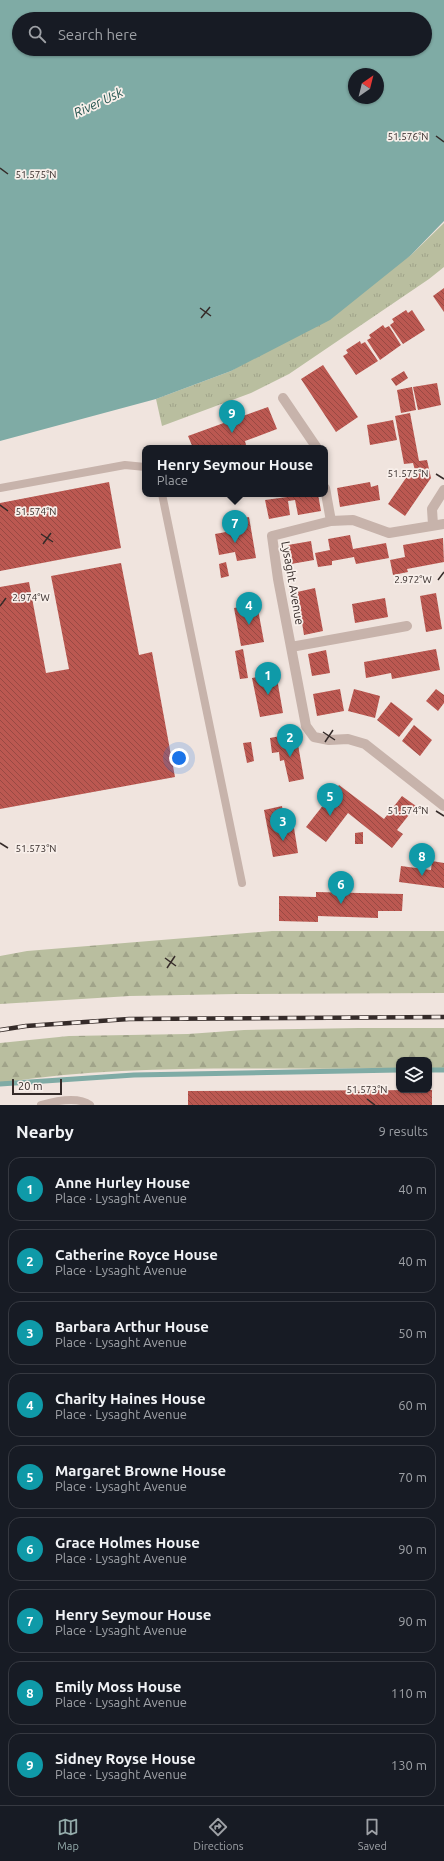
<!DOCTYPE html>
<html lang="en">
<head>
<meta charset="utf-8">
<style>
	:root { --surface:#171b24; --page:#20242c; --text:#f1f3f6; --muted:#9ea1a6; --line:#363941; --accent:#94abaa }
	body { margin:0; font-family:Ubuntu,sans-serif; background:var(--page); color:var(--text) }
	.controls { position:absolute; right:12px; bottom:12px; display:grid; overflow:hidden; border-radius:8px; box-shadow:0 1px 3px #0004 }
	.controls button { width:36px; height:36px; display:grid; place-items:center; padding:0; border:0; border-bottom:1px solid var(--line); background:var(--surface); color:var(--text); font:20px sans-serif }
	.compass { position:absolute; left:348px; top:68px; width:36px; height:36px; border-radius:50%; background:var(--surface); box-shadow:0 1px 3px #0004; rotate:35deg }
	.scale { position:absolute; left:12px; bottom:10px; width:50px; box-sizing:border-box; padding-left:4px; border:2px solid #352b29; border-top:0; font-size:11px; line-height:14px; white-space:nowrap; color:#352b29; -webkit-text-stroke:3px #f8efea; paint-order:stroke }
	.you { position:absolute; left:179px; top:758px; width:14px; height:14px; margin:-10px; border:3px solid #fff; border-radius:50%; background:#1a73e8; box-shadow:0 0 0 6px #1a73e833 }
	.badge { display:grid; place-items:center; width:26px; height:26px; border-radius:50%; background:var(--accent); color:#fff; font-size:13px; font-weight:700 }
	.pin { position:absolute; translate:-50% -33px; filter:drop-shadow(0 1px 2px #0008) }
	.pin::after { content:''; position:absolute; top:21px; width:14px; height:12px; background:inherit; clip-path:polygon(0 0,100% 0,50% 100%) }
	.popup { position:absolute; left:142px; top:445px; width:186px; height:52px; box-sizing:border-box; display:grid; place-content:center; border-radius:8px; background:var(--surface); filter:drop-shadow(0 1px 3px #0005); font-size:13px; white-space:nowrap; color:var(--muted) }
	.popup b { font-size:15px; color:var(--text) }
	.popup::after { content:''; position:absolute; left:50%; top:100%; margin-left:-8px; border:8px solid transparent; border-top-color:var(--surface) }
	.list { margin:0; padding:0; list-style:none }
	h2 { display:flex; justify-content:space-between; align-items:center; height:52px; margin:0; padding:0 16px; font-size:17px }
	h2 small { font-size:13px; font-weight:400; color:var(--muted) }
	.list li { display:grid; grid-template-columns:26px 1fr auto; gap:12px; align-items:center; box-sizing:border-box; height:64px; margin:0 8px 8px; padding:0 8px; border:1px solid var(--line); border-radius:12px }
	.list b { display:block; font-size:15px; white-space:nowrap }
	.list p { margin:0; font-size:13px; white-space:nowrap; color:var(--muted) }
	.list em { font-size:13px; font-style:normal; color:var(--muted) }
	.icon { flex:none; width:22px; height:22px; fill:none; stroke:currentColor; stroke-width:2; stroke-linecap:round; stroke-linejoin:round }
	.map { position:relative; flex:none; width:444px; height:1105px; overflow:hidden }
	.search { position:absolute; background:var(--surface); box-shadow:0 1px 3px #0004; left:12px; right:12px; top:12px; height:44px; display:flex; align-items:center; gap:10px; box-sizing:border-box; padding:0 14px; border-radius:22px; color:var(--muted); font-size:15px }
	.sheet { height:700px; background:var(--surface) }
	nav { display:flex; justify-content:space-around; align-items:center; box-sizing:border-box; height:56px; border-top:1px solid var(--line); background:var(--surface); font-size:11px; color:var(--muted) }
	nav a { display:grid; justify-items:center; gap:2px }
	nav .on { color:var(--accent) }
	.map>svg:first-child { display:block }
	.grass { fill:url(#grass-tufts) }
	.forest { fill:url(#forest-firs) }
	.water { fill:#7faba5; fill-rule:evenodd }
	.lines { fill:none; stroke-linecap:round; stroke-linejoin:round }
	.stream { stroke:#7faba5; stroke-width:5 }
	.building { fill:url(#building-back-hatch) }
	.lane { stroke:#c7b3ab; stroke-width:8 }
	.street { stroke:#c7b3ab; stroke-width:10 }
	.rail-casing { stroke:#352b29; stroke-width:4.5 }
	.rail { stroke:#f8efea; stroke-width:3; stroke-dasharray:9; stroke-linecap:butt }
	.ticks { fill:none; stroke:#352b29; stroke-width:1.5 }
	.labels { text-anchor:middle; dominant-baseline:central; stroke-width:3.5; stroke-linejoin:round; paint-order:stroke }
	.street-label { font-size:12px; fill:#352b29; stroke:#f8efea }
	.water-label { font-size:13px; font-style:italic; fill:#23534e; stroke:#f8efea }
	.ticks-label { font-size:10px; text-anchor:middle; fill:#352b29; stroke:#f8efea; stroke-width:3.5; stroke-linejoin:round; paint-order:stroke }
</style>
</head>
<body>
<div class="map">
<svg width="444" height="1105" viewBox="0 0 444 1105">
	<defs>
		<pattern id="grass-tufts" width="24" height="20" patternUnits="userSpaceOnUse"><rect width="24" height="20" fill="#b9be9f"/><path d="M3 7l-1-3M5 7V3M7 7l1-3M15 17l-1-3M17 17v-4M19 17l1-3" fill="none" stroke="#a0a389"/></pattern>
		<pattern id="forest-firs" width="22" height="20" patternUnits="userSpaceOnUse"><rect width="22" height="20" fill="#b9be9f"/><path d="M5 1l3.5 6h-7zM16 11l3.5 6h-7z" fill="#a0a389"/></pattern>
		<pattern id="building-back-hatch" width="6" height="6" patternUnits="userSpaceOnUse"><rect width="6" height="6" fill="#bb5851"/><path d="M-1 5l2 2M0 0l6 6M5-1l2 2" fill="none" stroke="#994943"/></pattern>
	</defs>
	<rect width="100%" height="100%" fill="#f0e4de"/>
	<path class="grass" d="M 444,223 L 444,267 L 429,279 L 289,374 L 251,393 L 162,426 L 156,399 L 231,371 L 411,255 Z"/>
	<path class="forest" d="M 272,931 L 444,931 L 444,993 L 236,994 L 130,996 L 0,1004 L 0,956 L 27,951 Z
		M 359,1028 L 444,1028 L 444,1069 L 429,1068 L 429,1060 L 399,1060 L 399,1068 C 266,1071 132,1062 0,1083 L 0,1043 L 69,1036 L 188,1034 L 244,1030 Z"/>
	<path class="water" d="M 0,0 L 444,0 L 444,221 L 411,255 L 330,320 L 231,371 L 156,399 L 0,441 ZM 19,19 L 425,19 L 425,49 L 19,49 ZM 354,74 L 378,74 L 378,98 L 354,98 Z"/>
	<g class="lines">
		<path class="stream" d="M 429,1070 L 444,1070
			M 0,1084 L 134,1075 L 399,1070"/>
	</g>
	<path class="building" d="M 444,288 L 444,312 L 433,296 Z
		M 406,310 L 408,313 L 412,310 L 425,330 L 403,344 L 390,325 L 394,322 L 392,319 Z
		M 383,325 L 385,328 L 389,326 L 401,345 L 380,360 L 367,340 L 371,338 L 369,335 Z
		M 360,341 L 361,344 L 365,342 L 378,361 L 356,375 L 343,356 L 348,353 L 346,350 Z
		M 323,365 L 358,417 L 336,432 L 301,379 Z
		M 404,371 L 408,378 L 396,386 L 391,379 Z
		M 437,383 L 441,405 L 418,410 L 413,387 Z
		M 412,387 L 416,410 L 401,413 L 397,390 Z
		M 268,407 L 277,429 L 245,441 L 246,445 L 239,448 L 193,448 L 188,436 Z
		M 410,413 L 419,461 L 427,460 L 431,478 L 405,516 L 388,504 L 408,475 L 413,478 L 416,474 L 413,463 L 404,464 L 395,416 Z
		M 393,420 L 397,440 L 370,445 L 367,425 Z
		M 109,482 L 121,548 L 0,571 L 0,503 Z
		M 370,482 L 371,487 L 378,485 L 380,500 L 340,507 L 337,488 Z
		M 286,494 L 318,494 L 321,511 L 298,515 L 295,500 L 288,501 L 290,515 L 269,519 L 265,500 L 287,497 Z
		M 249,517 L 256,558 L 237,561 L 235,552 L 219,555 L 215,534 L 231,531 L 229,521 Z
		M 350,535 L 353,549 L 386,543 L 389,558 L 356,564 L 354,557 L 332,561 L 332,565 L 318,567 L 315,553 L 330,550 L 328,539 Z
		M 443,538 L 444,562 L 407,569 L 408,572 L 393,575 L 390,560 L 405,557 L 403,545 Z
		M 311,541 L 314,560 L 291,564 L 288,545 Z
		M 226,562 L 229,576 L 221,578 L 219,564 Z
		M 121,563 L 139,655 L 152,652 L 175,777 L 0,809 L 0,587 L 29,582 L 46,673 L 69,669 L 51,576 Z
		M 315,588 L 323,631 L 304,635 L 297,592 Z
		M 436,593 L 442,629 L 426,632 L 420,596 Z
		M 385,598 L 388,617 L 355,623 L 352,604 Z
		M 257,604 L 264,642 L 241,646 L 234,608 Z
		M 243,649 L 248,678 L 240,679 L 235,651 Z
		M 436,649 L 440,670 L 392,679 L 391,673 L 366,678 L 364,662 Z
		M 326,650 L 330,673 L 312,676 L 308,654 Z
		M 276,673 L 283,713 L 260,717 L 252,678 Z
		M 340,689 L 344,711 L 317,716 L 313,694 Z
		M 354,689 L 380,696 L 375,718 L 348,711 Z
		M 436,689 L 444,695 L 444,703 L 438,711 L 426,701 Z
		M 391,702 L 413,719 L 399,737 L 377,720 Z
		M 414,725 L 432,740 L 420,756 L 402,741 Z
		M 296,733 L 304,779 L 289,782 L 284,760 L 280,761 L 279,752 L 272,753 L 270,738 Z
		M 251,742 L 254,761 L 247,763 L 243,743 Z
		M 339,785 L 384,819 L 402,796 L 416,806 L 397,830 L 403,834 L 392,848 L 348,813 L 326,842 L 306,827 Z
		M 282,806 L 286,829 L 294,828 L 298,853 L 273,857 L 264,810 Z
		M 363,832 L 363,844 L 355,844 L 355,833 Z
		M 432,861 L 444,863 L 444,888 L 399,882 L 401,866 L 431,870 Z
		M 316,892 L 403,894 L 402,911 L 378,911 L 378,918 L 318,916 L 318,922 L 279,921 L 279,896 L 316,897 Z
		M 432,1090 L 432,1105 L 188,1105 L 188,1091 Z"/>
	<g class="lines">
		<path class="lane" d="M 0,488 L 125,465 L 145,467
			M 162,494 L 242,883
			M 41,1105 C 55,1101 78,1096 90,1105"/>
		<path class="street" d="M 283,398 L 317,448
			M 325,488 L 331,521
			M 444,524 L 389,533 L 353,520 L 331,521 L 272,536 L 278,579 L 306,726 L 314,737 L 329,740 L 348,739 L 365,744 L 444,806
			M 433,525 L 432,509 L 444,490
			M 291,647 L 407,626"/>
		<defs>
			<path id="rail" d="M 0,1030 L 26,1026 L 129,1019 L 444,1017"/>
		</defs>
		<use href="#rail" class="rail-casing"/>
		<use href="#rail" class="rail"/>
	</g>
	<path class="ticks" d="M 436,136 L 444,142M 0,168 L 8,174M 200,308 L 211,316M 201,318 L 210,307M 436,474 L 444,479M 0,505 L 8,511M 41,534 L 53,542M 43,544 L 51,533M 438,580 L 444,572M 0,606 L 6,598M 323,732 L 335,740M 325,742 L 333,730M 436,811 L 444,816M 0,843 L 8,848M 165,958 L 176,966M 167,968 L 175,956M 367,1099 L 375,1105"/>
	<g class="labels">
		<g class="street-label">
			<text transform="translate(293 583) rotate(80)">Lysaght Avenue</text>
		</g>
		<g class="water-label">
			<text transform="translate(98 102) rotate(-25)">River Usk</text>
		</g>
	</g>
	<g class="ticks-label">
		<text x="408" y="140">51.576°N</text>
		<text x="36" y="178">51.575°N</text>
		<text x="408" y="477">51.575°N</text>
		<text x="36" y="515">51.574°N</text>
		<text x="413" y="583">2.972°W</text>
		<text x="31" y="601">2.974°W</text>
		<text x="408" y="814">51.574°N</text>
		<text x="36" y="852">51.573°N</text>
		<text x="367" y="1093">51.573°N</text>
	</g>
</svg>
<div class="controls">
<button><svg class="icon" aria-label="layers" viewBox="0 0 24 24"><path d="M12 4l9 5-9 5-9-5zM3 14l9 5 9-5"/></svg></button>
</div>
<svg class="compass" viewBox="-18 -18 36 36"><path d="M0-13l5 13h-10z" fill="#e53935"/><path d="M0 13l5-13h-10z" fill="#9ea1a6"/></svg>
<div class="scale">20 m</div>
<div class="you"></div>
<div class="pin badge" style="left:268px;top:695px;background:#0f9aa8">1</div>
<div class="pin badge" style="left:290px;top:757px;background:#0f9aa8">2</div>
<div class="pin badge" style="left:283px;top:841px;background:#0f9aa8">3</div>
<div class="pin badge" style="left:249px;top:625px;background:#0f9aa8">4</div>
<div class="pin badge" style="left:330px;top:816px;background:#0f9aa8">5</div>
<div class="pin badge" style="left:341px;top:904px;background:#0f9aa8">6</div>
<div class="pin badge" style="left:235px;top:543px;background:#0f9aa8">7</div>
<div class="popup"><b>Henry Seymour House</b>Place</div>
<div class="pin badge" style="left:422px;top:876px;background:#0f9aa8">8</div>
<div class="pin badge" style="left:232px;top:433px;background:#0f9aa8">9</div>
<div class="search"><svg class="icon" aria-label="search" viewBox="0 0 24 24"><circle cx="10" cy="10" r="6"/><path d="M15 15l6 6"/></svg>Search here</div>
</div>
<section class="sheet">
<h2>Nearby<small>9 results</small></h2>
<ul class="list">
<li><span class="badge" style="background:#0f9aa8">1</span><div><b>Anne Hurley House</b><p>Place · Lysaght Avenue</p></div><em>40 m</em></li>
<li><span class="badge" style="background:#0f9aa8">2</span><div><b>Catherine Royce House</b><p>Place · Lysaght Avenue</p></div><em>40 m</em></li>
<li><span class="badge" style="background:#0f9aa8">3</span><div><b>Barbara Arthur House</b><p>Place · Lysaght Avenue</p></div><em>50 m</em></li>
<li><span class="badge" style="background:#0f9aa8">4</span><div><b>Charity Haines House</b><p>Place · Lysaght Avenue</p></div><em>60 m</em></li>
<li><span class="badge" style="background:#0f9aa8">5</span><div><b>Margaret Browne House</b><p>Place · Lysaght Avenue</p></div><em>70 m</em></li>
<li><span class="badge" style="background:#0f9aa8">6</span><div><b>Grace Holmes House</b><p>Place · Lysaght Avenue</p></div><em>90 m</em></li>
<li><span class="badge" style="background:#0f9aa8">7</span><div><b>Henry Seymour House</b><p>Place · Lysaght Avenue</p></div><em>90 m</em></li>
<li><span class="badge" style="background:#0f9aa8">8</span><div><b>Emily Moss House</b><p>Place · Lysaght Avenue</p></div><em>110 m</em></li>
<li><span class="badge" style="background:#0f9aa8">9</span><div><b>Sidney Royse House</b><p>Place · Lysaght Avenue</p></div><em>130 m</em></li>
</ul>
</section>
<nav>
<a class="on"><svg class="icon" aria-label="map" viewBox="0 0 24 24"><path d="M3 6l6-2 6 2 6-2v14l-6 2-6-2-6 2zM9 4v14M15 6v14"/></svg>Map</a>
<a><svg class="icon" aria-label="directions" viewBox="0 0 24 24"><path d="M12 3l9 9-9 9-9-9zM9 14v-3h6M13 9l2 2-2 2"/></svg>Directions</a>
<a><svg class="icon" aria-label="saved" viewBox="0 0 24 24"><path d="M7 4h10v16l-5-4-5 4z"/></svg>Saved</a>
</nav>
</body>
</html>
